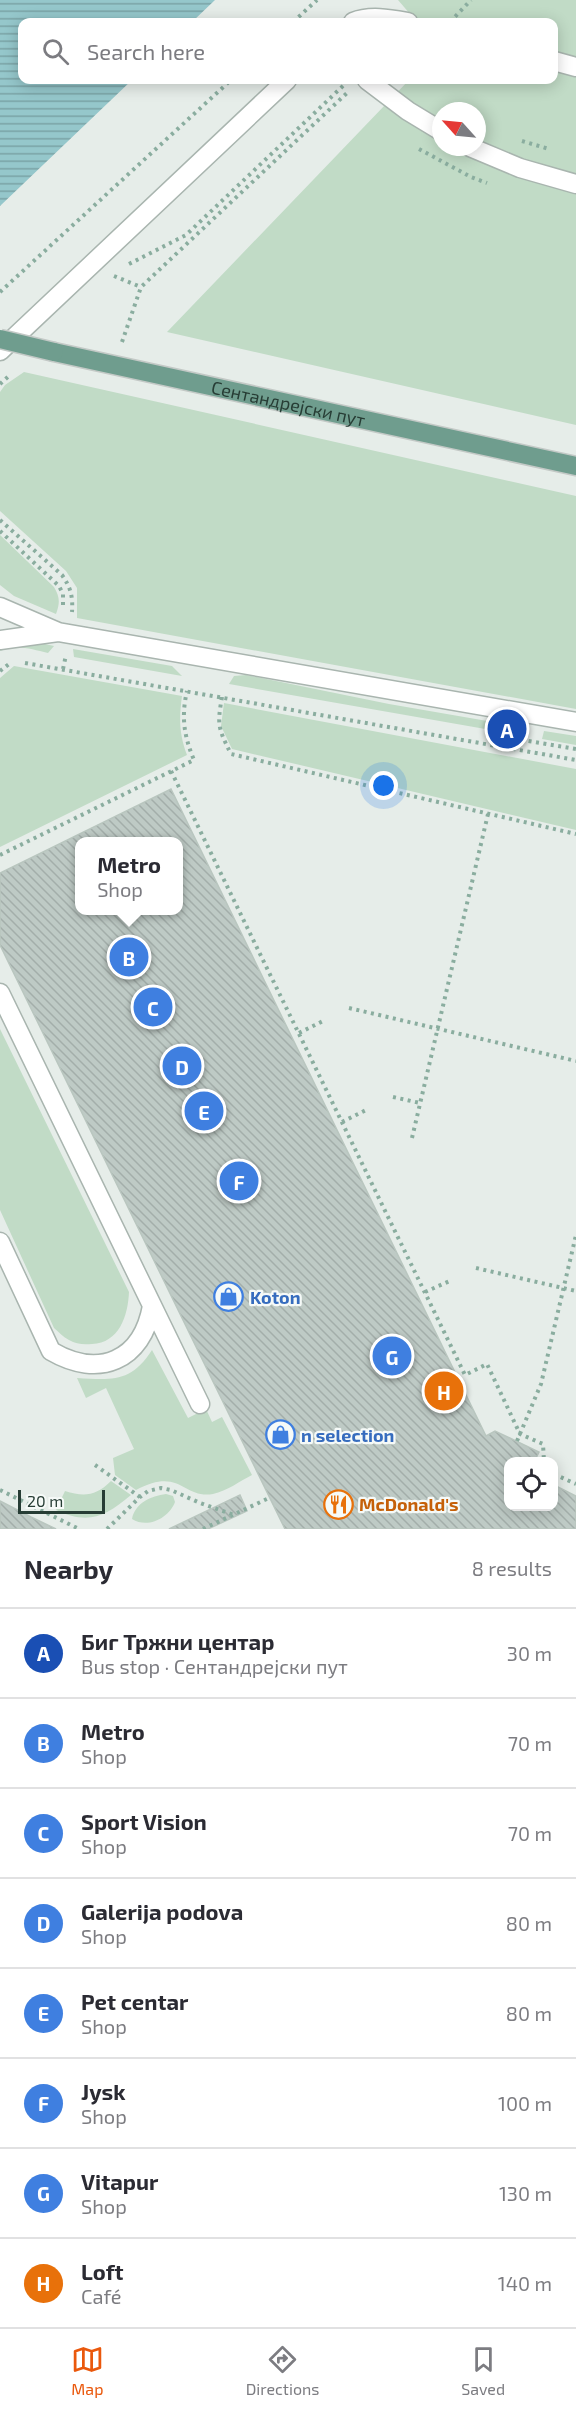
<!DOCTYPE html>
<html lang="en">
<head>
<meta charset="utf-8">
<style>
	:root { --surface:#fff; --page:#f2f2f3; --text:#2b2b33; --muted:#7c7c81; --line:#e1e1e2; --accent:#ea580c }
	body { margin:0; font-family:"Exo 2",sans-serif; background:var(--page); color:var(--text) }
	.controls { position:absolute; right:18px; bottom:18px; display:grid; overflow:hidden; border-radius:12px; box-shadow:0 3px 15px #0003 }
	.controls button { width:54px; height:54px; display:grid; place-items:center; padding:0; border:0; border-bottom:2px solid var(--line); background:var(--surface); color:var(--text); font:30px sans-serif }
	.compass { position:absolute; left:432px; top:102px; width:54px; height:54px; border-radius:50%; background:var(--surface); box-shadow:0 3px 15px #0003; rotate:297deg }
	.scale { position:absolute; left:18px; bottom:15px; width:87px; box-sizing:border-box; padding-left:6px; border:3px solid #273d35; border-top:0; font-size:16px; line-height:21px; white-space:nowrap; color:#273d35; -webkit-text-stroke:4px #f6faf8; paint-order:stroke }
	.you { position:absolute; left:384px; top:786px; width:21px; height:21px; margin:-15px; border:4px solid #fff; border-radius:50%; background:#1a73e8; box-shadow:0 0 0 9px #1a73e833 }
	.badge { display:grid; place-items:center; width:39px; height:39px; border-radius:50%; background:var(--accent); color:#fff; font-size:20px; font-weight:700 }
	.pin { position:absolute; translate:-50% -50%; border:3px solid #fff; box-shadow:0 2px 6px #0006 }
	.popup { position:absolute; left:75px; top:837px; width:108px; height:78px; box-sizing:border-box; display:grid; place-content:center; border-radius:12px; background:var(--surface); filter:drop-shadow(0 2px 4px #0005); font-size:20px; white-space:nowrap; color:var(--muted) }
	.popup b { font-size:22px; color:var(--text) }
	.popup::after { content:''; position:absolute; left:50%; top:100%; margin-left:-12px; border:12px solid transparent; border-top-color:var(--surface) }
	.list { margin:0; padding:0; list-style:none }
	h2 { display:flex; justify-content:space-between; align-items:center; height:78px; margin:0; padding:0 24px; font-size:26px }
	h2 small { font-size:20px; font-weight:400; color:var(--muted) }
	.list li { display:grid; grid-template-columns:39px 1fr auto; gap:18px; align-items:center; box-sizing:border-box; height:90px; padding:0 24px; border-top:2px solid var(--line) }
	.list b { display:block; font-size:22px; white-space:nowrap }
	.list p { margin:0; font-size:20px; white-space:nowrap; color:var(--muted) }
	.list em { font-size:20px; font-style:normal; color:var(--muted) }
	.icon { flex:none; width:33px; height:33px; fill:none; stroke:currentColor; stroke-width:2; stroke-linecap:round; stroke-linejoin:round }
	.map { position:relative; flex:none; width:576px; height:1529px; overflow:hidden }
	.search { position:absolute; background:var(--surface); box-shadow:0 3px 15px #0003; left:18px; right:18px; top:18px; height:66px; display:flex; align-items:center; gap:15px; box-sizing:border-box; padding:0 21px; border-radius:12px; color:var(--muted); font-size:22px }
	.sheet { height:798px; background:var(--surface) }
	nav { display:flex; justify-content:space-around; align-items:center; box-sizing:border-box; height:84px; border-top:2px solid var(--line); background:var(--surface); font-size:16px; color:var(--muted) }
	nav a { display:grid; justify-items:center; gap:3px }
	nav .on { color:var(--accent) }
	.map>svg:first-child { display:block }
	.green { fill:#c1dbc6; fill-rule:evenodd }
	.water { fill:url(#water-rules) }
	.building { fill:url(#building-back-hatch); stroke:#b9c6bf; stroke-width:1.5; fill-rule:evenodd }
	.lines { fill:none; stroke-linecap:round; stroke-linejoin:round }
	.minor-casing { stroke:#a9b5af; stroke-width:21 }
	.major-casing { stroke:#c3c9c6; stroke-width:21 }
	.path { stroke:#8aad9f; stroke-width:4; stroke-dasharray:3 4.5; stroke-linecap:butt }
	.minor { stroke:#fff; stroke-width:18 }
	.major { stroke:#6f9d8e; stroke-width:18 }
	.major-bridge-casing { stroke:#c3c9c6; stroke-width:21; stroke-linecap:butt }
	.major-bridge { stroke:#6f9d8e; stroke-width:18 }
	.labels { text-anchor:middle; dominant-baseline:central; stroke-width:4.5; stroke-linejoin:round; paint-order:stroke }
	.street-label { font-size:18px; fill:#273d35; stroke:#f6faf8 }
	.shop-label { font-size:18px; font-weight:bold; fill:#366cbe; stroke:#f6faf8; text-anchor:start }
	.food-label { font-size:18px; font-weight:bold; fill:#c56008; stroke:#f6faf8; text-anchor:start }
</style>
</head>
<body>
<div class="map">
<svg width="576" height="1529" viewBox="0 0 576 1529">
	<defs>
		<pattern id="water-rules" width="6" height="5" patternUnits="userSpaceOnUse" patternTransform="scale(1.5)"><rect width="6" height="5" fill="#95c7cb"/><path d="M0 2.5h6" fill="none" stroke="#7aa3a6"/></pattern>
		<pattern id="building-back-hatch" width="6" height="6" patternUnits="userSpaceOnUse" patternTransform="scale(1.5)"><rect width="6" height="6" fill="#becac5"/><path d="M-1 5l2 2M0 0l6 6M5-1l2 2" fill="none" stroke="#a3aeaa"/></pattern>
	</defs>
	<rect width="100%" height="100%" fill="#e6ede9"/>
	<path class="green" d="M 398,0 L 576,0 L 576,425 L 167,332 L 409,80 L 554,80 L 554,22 L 417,22 ZM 441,111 L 477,111 L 477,147 L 441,147 Z
		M 24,372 L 576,496 L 576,709 L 77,618 L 77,588 L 66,571 L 0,511 L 0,392 L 5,385 Z
		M 0,535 L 54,587 C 60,597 60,603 56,614 L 14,596 L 0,585 Z
		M 36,642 L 54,646 L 48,653 C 31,649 17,644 0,651 L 0,647 Z
		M 73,649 L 172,666 L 182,676 L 74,657 Z
		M 14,666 L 182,696 C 179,718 179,734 187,755 L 0,847 L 0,678 Z
		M 246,675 L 389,704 L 493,722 L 491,730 L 229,684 L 234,676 Z
		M 224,703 L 576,769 L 576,830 L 232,749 L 221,726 Z
		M 544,731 L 576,736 L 576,745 L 542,739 Z
		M 0,1029 L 129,1292 C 128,1316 119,1343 92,1344 C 83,1345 76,1344 69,1340 C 63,1337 59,1332 54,1328 L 0,1210 Z
		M 152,1350 L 188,1418 L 206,1409 L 212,1422 L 222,1417 L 252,1475 C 240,1481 227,1491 213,1494 C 183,1499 180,1466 136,1490 L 115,1475 L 113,1458 L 134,1449 L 106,1388 L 86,1398 L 77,1378 C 111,1380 131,1383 152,1350 Z
		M 111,1481 L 131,1495 C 105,1517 88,1525 56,1510 L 65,1491 C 84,1497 96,1496 111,1481 Z
		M 166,1494 L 173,1496 L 175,1502 C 169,1518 148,1529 132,1519 C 135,1503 151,1496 166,1494 Z"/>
	<path class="water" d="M 0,0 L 215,0 L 192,22 L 22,22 L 22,80 L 132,80 L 0,206 Z"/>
	<path class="building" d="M 171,789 L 486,1436 L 495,1431 L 539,1452 L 534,1462 L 508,1462 L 508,1506 L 554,1506 L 554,1485 L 576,1496 L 576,1529 L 285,1529 L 0,945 L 0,873 ZM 80,842 L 178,842 L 178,910 L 80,910 Z
		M 240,1495 L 247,1511 L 208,1529 L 169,1529 Z
		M 0,1501 L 31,1517 L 56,1529 L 0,1529 Z"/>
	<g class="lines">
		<defs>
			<path id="minor" d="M 353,22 C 370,15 391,19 408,22
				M 554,61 L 576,67
				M 367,80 L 408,111 L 441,131
				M 470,147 L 520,168 L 576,184
				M 0,351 L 287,80
				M 0,607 L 58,632 L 576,722
				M 0,640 L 58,632
				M 0,993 L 200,1404
				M 0,1242 L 51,1351 C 99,1379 142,1361 152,1306"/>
			<g id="major">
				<path id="s1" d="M 54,352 L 576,466"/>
			</g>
		</defs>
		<use href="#minor" class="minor-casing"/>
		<use href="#major" class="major-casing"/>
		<path class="path" d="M 293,22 L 317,0
			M 450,22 L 471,0
			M 522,141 L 549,149
			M 419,149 L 471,177 L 487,183
			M 129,264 L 186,235 L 345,84
			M 114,276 L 141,287
			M 0,292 L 231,80
			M 122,342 L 141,287 L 348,92
			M 0,384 L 11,374
			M 0,520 L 62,575 C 71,588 73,597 72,612
			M 0,531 L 59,586 L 63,594 L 63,609
			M 25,663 L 576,760
			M 63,669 L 66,655
			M 0,671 L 9,664
			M 222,697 C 217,725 218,728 231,754 L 576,834
			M 499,736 L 576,749
			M 171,771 L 465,1375 L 487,1364 L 520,1434 L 543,1444 L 544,1462
			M 0,855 L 194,760 C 184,736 181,717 187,691
			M 349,1008 L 576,1061
			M 299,1033 L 325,1020
			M 393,1097 L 420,1103
			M 342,1122 L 368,1109
			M 412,1138 L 488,814
			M 476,1268 L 576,1291
			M 425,1292 L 452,1280
			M 517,1441 L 541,1384 L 576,1235
			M 95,1465 L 140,1497
			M 554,1474 L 576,1484
			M 0,1490 L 79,1529
			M 107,1529 L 140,1497 L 148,1491 L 161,1488 L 171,1490 L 200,1503 L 234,1515
			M 203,1529 L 269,1498"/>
		<use href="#minor" class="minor"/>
		<use href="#major" class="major"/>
		<defs>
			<path id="major-bridge" d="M 0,339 L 54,352"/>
		</defs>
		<use href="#major-bridge" class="major-bridge-casing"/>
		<use href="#major-bridge" class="major-bridge"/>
	</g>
	<defs>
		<symbol id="shop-ring" viewBox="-11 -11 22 22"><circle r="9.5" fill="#f6faf8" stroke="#3f7fe0" stroke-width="1.5"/><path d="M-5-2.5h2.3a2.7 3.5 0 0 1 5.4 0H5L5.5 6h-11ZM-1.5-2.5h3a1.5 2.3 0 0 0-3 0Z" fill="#3f7fe0"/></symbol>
		<symbol id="restaurant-ring" viewBox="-11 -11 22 22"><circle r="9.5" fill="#f6faf8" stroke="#e8710a" stroke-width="1.5"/><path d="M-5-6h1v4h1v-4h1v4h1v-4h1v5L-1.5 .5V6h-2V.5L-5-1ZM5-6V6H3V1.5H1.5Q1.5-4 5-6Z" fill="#e8710a"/></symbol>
	</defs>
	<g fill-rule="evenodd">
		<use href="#shop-ring" x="212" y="1280" width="33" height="33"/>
		<use href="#shop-ring" x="264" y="1418" width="33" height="33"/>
		<use href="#restaurant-ring" x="322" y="1488" width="33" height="33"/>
	</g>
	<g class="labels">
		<g class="street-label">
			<text stroke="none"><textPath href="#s1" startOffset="240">Сентандрејски пут</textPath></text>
		</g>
		<g class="shop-label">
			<text x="250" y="1297">Koton</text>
			<text x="301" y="1435">n selection</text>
		</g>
		<g class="food-label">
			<text x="359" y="1504">McDonald's</text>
		</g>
	</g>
</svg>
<div class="controls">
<button><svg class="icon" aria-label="locate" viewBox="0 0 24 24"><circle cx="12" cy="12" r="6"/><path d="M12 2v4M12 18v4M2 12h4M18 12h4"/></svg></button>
</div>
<svg class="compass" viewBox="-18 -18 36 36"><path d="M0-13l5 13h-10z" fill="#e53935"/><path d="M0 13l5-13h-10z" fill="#7c7c81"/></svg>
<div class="scale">20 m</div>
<div class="you"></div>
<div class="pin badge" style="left:507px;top:729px;background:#1a4fb4">A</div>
<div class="pin badge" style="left:129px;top:957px;background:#3f7fe0">B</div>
<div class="popup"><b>Metro</b>Shop</div>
<div class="pin badge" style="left:153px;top:1007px;background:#3f7fe0">C</div>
<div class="pin badge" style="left:182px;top:1066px;background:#3f7fe0">D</div>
<div class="pin badge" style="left:204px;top:1111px;background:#3f7fe0">E</div>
<div class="pin badge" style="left:239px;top:1181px;background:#3f7fe0">F</div>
<div class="pin badge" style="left:392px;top:1356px;background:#3f7fe0">G</div>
<div class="pin badge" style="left:444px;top:1391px;background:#e8710a">H</div>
<div class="search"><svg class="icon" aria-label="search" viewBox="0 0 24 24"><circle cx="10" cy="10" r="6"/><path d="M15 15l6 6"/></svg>Search here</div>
</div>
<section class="sheet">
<h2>Nearby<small>8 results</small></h2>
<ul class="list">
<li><span class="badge" style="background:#1a4fb4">A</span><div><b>Биг Тржни центар</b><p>Bus stop · Сентандрејски пут</p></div><em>30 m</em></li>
<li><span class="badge" style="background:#3f7fe0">B</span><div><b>Metro</b><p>Shop</p></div><em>70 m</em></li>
<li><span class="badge" style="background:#3f7fe0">C</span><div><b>Sport Vision</b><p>Shop</p></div><em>70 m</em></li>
<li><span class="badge" style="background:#3f7fe0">D</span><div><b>Galerija podova</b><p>Shop</p></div><em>80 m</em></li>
<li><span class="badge" style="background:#3f7fe0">E</span><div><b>Pet centar</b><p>Shop</p></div><em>80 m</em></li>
<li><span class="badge" style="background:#3f7fe0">F</span><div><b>Jysk</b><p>Shop</p></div><em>100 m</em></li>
<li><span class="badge" style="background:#3f7fe0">G</span><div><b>Vitapur</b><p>Shop</p></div><em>130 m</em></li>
<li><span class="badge" style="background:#e8710a">H</span><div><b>Loft</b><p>Café</p></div><em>140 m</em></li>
</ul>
</section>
<nav>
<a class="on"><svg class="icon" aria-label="map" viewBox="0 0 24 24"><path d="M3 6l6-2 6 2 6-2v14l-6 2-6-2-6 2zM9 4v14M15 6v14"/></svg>Map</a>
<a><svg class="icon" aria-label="directions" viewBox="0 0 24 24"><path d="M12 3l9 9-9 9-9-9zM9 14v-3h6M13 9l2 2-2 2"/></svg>Directions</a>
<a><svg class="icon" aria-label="saved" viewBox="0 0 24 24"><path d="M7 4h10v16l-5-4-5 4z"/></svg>Saved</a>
</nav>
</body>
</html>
